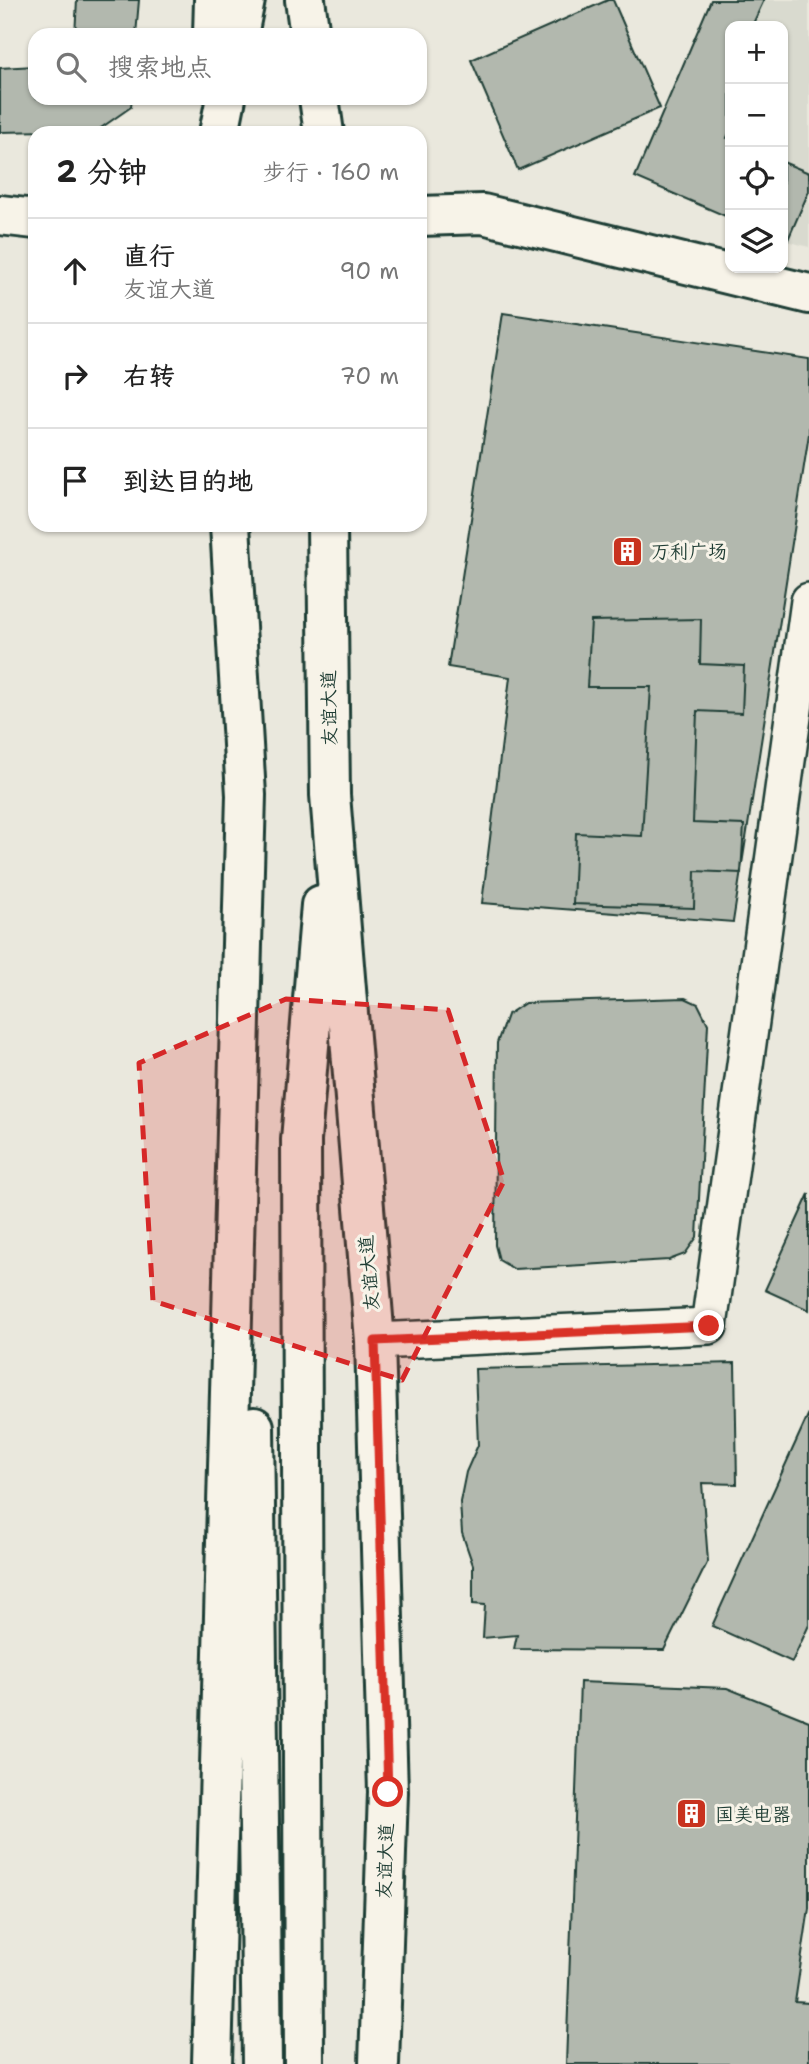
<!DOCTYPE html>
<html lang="zh">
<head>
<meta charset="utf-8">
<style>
	:root { --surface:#fff; --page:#f6f6f6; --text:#222; --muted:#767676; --line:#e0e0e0 }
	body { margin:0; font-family:"Shantell Sans","LXGW WenKai TC",sans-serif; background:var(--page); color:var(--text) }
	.controls { position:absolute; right:21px; top:21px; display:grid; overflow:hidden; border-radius:14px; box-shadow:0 2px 5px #0004 }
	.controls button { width:63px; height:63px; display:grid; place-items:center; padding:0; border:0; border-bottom:2px solid var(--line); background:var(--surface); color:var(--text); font:35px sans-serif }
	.stop { position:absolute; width:21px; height:21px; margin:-16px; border:5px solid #d93025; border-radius:50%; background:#fff }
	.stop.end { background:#d93025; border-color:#fff; box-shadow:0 2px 7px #0008 }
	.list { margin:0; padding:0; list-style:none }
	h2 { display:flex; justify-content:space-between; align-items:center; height:91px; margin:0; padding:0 28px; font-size:30px }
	h2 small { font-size:23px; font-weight:400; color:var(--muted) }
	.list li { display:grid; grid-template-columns:46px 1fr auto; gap:21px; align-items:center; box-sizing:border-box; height:105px; padding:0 28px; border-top:2px solid var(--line) }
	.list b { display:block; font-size:26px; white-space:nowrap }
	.list p { margin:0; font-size:23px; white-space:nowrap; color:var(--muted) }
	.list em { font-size:23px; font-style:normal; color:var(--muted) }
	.icon { flex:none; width:38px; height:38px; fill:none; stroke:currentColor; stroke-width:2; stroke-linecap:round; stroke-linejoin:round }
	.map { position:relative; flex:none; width:809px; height:2064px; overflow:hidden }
	.search { position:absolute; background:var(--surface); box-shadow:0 2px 5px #0004; left:28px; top:28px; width:399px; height:77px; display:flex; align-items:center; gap:18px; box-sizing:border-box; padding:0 24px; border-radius:21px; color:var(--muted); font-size:26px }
	.panel { position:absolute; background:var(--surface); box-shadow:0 2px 5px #0004; left:28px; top:126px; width:399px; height:406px; border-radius:21px }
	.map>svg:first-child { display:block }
	.built { fill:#d9dacf }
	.building { fill:#b2b8ae; stroke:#1f3d34; stroke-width:2 }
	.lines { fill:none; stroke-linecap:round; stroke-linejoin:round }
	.street-casing { stroke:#1f3d34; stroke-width:40 }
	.secondary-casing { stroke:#1f3d34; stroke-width:44 }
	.primary-casing { stroke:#1f3d34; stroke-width:44 }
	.street { stroke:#f7f3e8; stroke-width:35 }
	.secondary { stroke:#f7f3e8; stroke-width:38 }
	.primary { stroke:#f7f3e8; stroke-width:38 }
	.route { stroke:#d93025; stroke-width:9 }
	.marked { fill:#d62828; fill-opacity:0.2; stroke:#d62828; stroke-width:5; stroke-dasharray:14 9; stroke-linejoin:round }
	.labels { text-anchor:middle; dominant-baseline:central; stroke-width:6; stroke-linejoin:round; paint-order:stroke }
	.poi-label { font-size:19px; fill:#1f3d34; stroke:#f7f3e8; text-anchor:start }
	.street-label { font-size:19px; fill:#1f3d34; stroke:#f7f3e8 }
</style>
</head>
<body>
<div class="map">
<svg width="809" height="2064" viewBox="0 0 809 2064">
	<rect width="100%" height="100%" fill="#eae8dd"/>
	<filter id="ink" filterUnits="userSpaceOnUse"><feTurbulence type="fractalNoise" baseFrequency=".0143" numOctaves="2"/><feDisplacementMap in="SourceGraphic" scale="14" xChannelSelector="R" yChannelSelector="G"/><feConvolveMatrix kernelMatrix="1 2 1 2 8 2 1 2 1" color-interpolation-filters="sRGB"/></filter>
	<g filter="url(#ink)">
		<path class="built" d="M 711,0 L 809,0 L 809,247 L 783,240 L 783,26 L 730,26 L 730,218 L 635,177 Z"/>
		<path class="building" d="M 77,0 L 139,0 L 136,35 L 75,35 Z
			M 608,0 L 613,0 L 660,108 L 518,170 L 471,60 Z
			M 711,0 L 764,0 L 752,26 L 730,26 L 730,131 L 727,138 L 730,139 L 730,218 L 635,177 Z
			M 35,66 L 35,98 L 132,98 L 131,107 L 98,130 L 0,132 L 0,68 Z
			M 783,162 L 809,173 L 809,191 L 787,242 L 783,240 Z
			M 503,313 L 809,359 L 809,434 L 733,922 L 482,903 L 510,677 L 448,667 Z
			M 701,619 L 700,664 L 744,666 L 742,713 L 697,711 L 693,823 L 744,825 L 741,873 L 695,871 L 694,908 L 573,904 L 576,833 L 642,836 L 651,687 L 587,687 L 591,621 Z
			M 685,998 L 698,1004 L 708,1024 L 697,1237 L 685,1254 L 669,1260 L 514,1269 L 499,1260 L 495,1245 L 497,1043 L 507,1015 L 525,1003 Z
			M 809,1194 L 809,1310 L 765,1290 Z
			M 735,1363 L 737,1484 L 702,1483 L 708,1561 L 664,1650 L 514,1649 L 517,1635 L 483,1638 L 485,1605 L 473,1604 L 473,1565 L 462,1533 L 460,1502 L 466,1472 L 478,1445 L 475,1369 Z
			M 809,1413 L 809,1625 L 792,1662 L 712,1626 Z
			M 580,1682 L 727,1688 L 809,1721 L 809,1908 L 795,2002 L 809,2003 L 809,2064 L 566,2064 Z"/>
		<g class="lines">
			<defs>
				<path id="street" d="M 375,1341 L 709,1326 L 809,601"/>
				<path id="secondary" d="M 0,215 L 35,219
					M 420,216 L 483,214 L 809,294"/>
				<path id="primary" d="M 305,0 L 310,35
					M 213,35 L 214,0
					M 238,35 L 245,0
					M 319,98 L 324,133
					M 219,133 L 226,98
					M 327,525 L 330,795 L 375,1341 L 388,1792 L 379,2064
					M 254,1427 L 262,2064
					M 212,2064 L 246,795 L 230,525
					M 304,2064 L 301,1140 L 321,905"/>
			</defs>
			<use href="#street" class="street-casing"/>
			<use href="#secondary" class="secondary-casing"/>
			<use href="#primary" class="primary-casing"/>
			<use href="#street" class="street"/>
			<use href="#secondary" class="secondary"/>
			<use href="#primary" class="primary"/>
		</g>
	</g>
	<g class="lines" filter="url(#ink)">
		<path class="route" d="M 388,1792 L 375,1341 L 709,1326"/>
	</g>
	<path class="marked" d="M 286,999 L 448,1010 L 504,1181 L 402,1380 L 153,1301 L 139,1063 Z"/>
	<defs>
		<symbol id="building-square" viewBox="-11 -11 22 22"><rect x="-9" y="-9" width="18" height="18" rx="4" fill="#c8321e" stroke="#f7f3e8"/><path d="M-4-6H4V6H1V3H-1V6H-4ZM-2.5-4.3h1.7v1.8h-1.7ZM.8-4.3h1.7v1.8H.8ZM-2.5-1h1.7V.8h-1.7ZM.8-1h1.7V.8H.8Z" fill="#fff"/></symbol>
	</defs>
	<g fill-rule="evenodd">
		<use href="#building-square" x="610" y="534" width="35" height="35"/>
		<use href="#building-square" x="674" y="1796" width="35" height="35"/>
	</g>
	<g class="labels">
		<g class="poi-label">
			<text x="651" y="551">万利广场</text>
			<text x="715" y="1814">国美电器</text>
		</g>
		<g class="street-label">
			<text transform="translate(329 708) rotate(-91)">友谊大道</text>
			<text transform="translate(369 1273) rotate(-95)">友谊大道</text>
			<text transform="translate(385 1861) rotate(-88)">友谊大道</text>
		</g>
	</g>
</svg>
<div class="controls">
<button>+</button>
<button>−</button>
<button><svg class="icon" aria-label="locate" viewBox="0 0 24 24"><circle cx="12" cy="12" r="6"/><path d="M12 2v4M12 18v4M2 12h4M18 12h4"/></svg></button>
<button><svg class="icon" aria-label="layers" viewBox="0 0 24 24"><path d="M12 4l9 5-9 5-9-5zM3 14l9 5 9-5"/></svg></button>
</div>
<div class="stop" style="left:388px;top:1792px"></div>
<div class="stop end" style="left:709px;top:1326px"></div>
<div class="search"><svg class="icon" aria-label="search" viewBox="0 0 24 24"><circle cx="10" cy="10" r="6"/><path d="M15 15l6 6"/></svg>搜索地点</div>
<section class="panel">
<h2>2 分钟<small>步行 · 160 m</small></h2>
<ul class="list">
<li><svg class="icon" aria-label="ahead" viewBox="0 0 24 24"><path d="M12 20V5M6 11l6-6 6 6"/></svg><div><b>直行</b><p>友谊大道</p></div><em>90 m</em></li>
<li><svg class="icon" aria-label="right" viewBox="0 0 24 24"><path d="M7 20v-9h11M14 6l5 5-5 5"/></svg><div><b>右转</b></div><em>70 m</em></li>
<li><svg class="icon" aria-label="arrive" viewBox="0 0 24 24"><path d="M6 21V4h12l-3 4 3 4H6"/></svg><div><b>到达目的地</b></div></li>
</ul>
</section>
</div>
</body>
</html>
